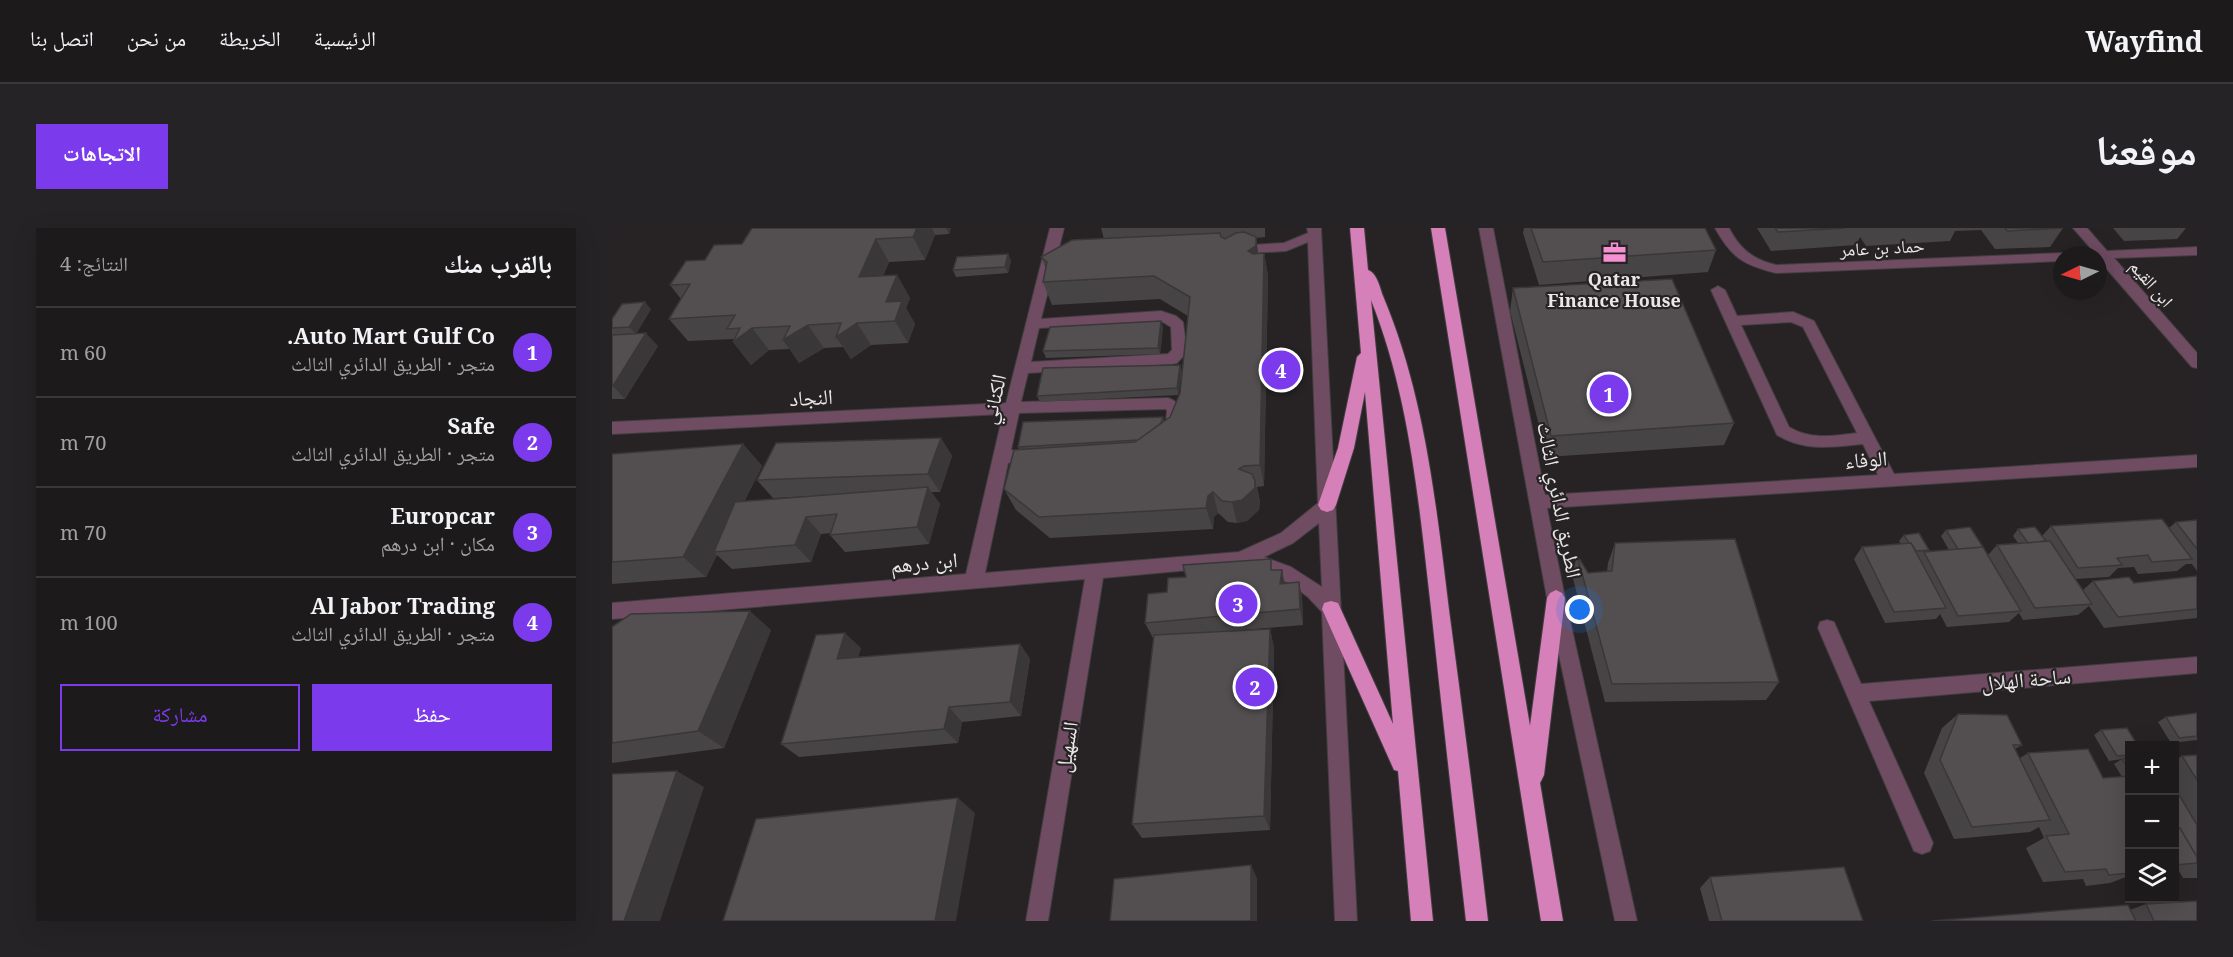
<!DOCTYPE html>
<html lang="ar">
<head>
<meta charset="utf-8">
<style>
	:root { --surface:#1d1a1c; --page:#252325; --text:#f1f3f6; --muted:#a0a1a3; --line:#3b383b; --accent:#7c3aed }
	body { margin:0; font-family:"Noto Serif","Noto Naskh Arabic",serif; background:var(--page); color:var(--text); direction:rtl }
	.controls { position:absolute; right:18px; bottom:18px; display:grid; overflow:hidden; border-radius:0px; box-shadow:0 6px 24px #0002 }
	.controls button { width:54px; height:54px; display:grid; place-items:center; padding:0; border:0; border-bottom:2px solid var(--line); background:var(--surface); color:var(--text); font:30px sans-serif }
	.compass { position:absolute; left:1441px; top:18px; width:54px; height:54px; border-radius:50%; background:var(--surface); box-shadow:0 6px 24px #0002; rotate:265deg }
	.you { position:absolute; left:968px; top:382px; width:21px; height:21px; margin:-15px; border:4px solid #fff; border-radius:50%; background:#1a73e8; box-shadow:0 0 0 9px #1a73e833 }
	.badge { display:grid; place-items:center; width:39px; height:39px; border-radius:50%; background:var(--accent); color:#fff; font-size:20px; font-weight:700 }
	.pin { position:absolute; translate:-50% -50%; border:3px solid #fff; box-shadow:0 2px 6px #0006 }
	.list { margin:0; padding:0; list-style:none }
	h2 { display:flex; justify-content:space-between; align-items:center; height:78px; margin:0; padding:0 24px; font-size:26px }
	h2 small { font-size:20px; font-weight:400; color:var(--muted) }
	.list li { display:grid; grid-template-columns:39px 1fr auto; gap:18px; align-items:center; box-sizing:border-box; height:90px; padding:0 24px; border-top:2px solid var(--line) }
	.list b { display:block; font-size:22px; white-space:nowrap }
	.list p { margin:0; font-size:20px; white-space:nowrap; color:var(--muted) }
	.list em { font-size:20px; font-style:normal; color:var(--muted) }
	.actions { display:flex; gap:12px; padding:18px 24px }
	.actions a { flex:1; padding:14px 0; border:2px solid var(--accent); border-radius:0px; text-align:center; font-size:21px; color:var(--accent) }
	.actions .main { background:var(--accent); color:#fff }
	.icon { flex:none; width:33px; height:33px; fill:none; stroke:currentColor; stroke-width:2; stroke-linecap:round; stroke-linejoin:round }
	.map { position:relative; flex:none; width:1585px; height:693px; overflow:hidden; direction:ltr; border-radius:0px }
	header { display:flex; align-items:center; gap:36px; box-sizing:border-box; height:84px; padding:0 30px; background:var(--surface); border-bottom:2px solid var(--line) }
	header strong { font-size:28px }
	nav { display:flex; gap:33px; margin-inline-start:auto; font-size:21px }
	.intro { display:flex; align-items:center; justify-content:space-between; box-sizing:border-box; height:144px; padding:0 36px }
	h1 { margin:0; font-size:42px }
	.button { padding:15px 27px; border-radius:0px; background:var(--accent); color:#fff; font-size:21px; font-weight:700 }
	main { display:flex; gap:36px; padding:0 36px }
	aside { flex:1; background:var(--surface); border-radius:0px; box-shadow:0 6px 24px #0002 }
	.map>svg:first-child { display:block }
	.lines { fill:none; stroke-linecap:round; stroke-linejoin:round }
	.minor-casing { stroke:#423e40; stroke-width:2 }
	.highway-casing { stroke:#423e40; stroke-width:2 }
	.minor { fill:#6f4c62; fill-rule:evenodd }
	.highway { fill:#d580b8; fill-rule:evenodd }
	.wall { fill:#474446 }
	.shaded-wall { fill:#3a3739 }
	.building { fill:#534f51; stroke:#3a3739; stroke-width:1.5 }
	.labels { text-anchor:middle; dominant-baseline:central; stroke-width:4.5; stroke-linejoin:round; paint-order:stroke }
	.far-street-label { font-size:18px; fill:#e9e7e8; stroke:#272325 }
	.far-poi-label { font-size:18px; font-weight:bold; fill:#e9e7e8; stroke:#272325 }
	.street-label { font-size:21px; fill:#e9e7e8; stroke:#272325 }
</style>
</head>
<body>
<header>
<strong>Wayfind</strong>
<nav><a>الرئيسية</a><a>الخريطة</a><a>من نحن</a><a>اتصل بنا</a></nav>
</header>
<div class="intro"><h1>موقعنا</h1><a class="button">الاتجاهات</a></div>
<main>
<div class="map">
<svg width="1585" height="693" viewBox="0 0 1585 693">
	<rect width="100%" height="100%" fill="#272325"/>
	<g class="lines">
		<defs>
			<path id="minor" d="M 438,0 L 452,0 L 429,91 L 549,83 L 564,88 L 571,94 L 575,124 L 565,135 L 560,136 L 416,145 L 409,174 L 556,170 C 573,175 574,193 567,208 L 555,208 L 553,204 L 555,182 L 553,181 L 407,185 L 399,222 L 430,223 L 432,227 L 430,231 L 396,235 L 373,345 L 627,324 L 669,305 L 706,275 L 696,14 L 674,23 L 623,26 L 616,22 L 623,18 L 672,15 L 696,5 L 695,0 L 709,0 L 745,693 L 723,693 L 710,384 L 696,369 L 677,355 L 632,337 L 491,350 L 436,693 L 414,693 L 473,351 L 0,391 L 0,375 L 354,346 L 391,186 L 0,206 L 0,194 L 394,175 ZM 549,93 L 559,99 L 560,122 L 556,126 L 419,134 L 427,100 ZM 707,295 L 710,359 L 679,339 L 652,329 L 681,315 Z
				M 867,0 L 881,0 L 933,267 L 1266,247 L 1251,216 C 1221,219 1192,224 1165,207 L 1099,62 L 1106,58 L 1113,62 L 1125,88 L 1181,84 L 1202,93 L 1282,246 L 1585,227 L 1585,239 L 935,280 L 953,370 L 1025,693 L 1003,693 L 935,370 ZM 1179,94 L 1191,99 L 1245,205 C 1222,208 1198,212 1177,199 L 1129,97 Z
				M 1103,0 L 1117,0 C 1128,21 1140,31 1164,37 L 1450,25 L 1455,27 L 1450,27 L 1450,33 L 1164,45 C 1131,37 1120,30 1103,0 Z
				M 1461,0 L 1475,0 L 1495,23 L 1585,19 L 1585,27 L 1502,30 L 1585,125 L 1585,140 L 1580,139 L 1486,31 L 1486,27 L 1479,27 L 1482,24 Z
				M 1215,392 L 1222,394 L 1249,456 L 1585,429 L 1585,445 L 1257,473 L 1321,615 L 1318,623 L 1310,626 L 1302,623 L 1206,400 L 1208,394 Z"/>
			<path id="highway" d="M 738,0 L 752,0 L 756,42 C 765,45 768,60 771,68 C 813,168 824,276 837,382 C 851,486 864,589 876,693 L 854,693 C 842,589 830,484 819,380 C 807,277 798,169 759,72 L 821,693 L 799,693 L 786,543 L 782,542 L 710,381 L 712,375 L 719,373 L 726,375 L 781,496 L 753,164 L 742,220 L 724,277 L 721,282 L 715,284 L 709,282 L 706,277 L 726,220 L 745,129 L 749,125 Z
				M 819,0 L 833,0 L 918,498 L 935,370 L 938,365 L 944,362 L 950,365 L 953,370 L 932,547 L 928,555 L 951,693 L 929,693 Z"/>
		</defs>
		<use href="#minor" class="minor-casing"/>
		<use href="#highway" class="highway-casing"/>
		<use href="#minor" class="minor"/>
		<use href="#highway" class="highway"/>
	</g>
	<path class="wall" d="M 140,0 L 339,0 L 337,6 L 323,7 L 313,32 L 277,34 L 271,48 L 285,47 L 298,70 L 294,80 L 303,96 L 296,115 L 259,117 L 239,131 L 231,119 L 212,120 L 187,135 L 178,121 L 157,122 L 139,137 L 121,114 L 122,111 L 76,113 L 57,91 L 69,71 L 58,57 L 93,32 L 130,16 Z
		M 489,0 L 653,0 L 653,9 L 644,10 L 646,25 L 652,25 L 656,48 L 652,258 L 645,259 L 648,274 L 647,282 L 635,293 L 625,295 L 616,294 L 606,285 L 602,289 L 601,301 L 438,310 L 404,282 L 392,261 L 407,221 L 406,219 L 551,189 L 552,193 L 558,189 L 568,165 L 576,88 L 548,71 L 440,77 L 431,54 L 434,41 L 429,29 L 492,11 Z
		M 912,0 L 1093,0 L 1104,22 L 1096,44 L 927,57 L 911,5 Z
		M 1145,0 L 1451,0 L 1438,19 L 1383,21 L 1369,2 L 1343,3 L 1338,13 L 1254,18 L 1248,9 L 1244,17 L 1159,23 Z
		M 1501,0 L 1574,0 L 1565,11 L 1512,13 Z
		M 396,26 L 399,33 L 396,45 L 344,49 L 341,42 Z
		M 901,60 L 1122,195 L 1112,217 L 935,229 L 898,83 Z
		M 39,81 L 24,106 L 46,118 L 13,171 L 0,171 L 0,91 Z
		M 549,93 L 551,99 L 548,126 L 434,130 L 431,123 Z
		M 568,137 L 570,144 L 566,167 L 428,174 L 425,168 Z
		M 329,210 L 340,228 L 328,264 L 319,264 L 328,276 L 317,316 L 233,324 L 218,307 L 219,305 L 209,306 L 199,334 L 120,341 L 105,327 L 94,349 L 0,356 L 0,226 L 131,216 L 150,238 L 132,274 L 200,268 L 161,270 L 145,252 Z
		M 1585,292 L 1585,343 L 1580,336 L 1574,336 L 1565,343 L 1526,346 L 1522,339 L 1506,340 L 1497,349 L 1463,351 L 1471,362 L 1481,353 L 1522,355 L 1585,348 L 1585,390 L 1492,400 L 1477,378 L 1466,387 L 1411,392 L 1407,385 L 1397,394 L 1335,399 L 1328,386 L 1324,391 L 1273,395 L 1242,331 L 1250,319 L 1289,316 L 1287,313 L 1292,307 L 1317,322 L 1316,323 L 1337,322 L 1329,308 L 1334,302 L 1376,327 L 1385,317 L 1406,315 L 1401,308 L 1406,301 L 1430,308 L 1439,298 L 1557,300 L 1564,294 Z
		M 1003,315 L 1167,454 L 1154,472 L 993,474 L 960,347 L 965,327 L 976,345 L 995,344 L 996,335 Z
		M 661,342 L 670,342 L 672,355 L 687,354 L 690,370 L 691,397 L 631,402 L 658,401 L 662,420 L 658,602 L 530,610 L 520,596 L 542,410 L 541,410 L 533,395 L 555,364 Z
		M 0,399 L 159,402 L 112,520 L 0,535 Z
		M 408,416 L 418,431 L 409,488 L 350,494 L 346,515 L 187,529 L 169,516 L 249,420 L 246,429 Z
		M 1585,485 L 1585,512 L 1559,515 L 1546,494 L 1554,489 Z
		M 1346,486 L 1410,517 L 1403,521 L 1408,530 L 1416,525 L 1491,550 L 1510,549 L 1502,536 L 1510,531 L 1497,533 L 1482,507 L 1489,502 L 1518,518 L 1518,648 L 1514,649 L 1498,655 L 1474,658 L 1471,651 L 1431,654 L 1414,620 L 1432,610 L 1427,599 L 1418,604 L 1342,611 L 1312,545 L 1330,500 Z
		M 1585,527 L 1585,650 L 1571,650 L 1567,643 L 1563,645 L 1563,532 L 1570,528 Z
		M 1098,649 L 1251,693 L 1097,693 L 1088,660 Z
		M 1534,676 L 1585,693 L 1320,693 L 1518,682 Z"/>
	<path class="shaded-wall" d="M 305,0 L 320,0 L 323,7 L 313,32 L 301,9 Z
		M 334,0 L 339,0 L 337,6 Z
		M 644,9 L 647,32 L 636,23 Z
		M 264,11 L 277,34 L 261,72 L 247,49 Z
		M 652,25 L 656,48 L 652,258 L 648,237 Z
		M 396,26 L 399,33 L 396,45 L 393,39 Z
		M 285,47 L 298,70 L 294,80 L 303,96 L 296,115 L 283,93 L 274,74 Z
		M 33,74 L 39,81 L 24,106 L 17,99 Z
		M 549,93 L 551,99 L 548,126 L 546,120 Z
		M 245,95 L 259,117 L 239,131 L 224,109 Z
		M 196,97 L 212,120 L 187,135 L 171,112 Z
		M 140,100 L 157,122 L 139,137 L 121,114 Z
		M 34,105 L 46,118 L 13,171 L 1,158 Z
		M 568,137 L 570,144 L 566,167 L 565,160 Z
		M 329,210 L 340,228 L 328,264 L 316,246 Z
		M 131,216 L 150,238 L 107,324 L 102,324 L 105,327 L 94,349 L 71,329 Z
		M 643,253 L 648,274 L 647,282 L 635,293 L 625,295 L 620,274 Z
		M 316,259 L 328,276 L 317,316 L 305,299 Z
		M 601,264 L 606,285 L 602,289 L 601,301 L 594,280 L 596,268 Z
		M 194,289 L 209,306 L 199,334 L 183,317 Z
		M 670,342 L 673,358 L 668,356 Z
		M 687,354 L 690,370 L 691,397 L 688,381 Z
		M 138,383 L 159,402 L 112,520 L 86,503 Z
		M 658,401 L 662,420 L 658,602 L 652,588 Z
		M 233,405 L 249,420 L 241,446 L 225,431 Z
		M 408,416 L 418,431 L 409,488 L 398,474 Z
		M 337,479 L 350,494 L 346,515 L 332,501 Z
		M 65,543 L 92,559 L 48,693 L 12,693 Z
		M 346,570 L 363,585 L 344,693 L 323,693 Z
		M 639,637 L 645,650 L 645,693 L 639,693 Z"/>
	<path class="building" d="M 140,0 L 305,0 L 301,9 L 264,11 L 247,49 L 285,47 L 274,74 L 290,73 L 283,93 L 245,95 L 224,109 L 229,95 L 196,97 L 171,112 L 178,98 L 140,100 L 121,114 L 128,100 L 115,101 L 123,87 L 57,91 L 78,56 L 58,57 L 74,33 L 93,32 L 102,17 L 130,16 Z
		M 919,0 L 1093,0 L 1104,22 L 931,34 Z
		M 1163,0 L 1233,0 L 1166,4 Z
		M 1393,0 L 1451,0 L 1395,3 Z
		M 632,4 L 644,9 L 644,18 L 636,23 L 641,26 L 652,25 L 648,237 L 632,238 L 627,241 L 640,246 L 643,253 L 643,260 L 630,272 L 620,274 L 610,273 L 601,264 L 596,268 L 594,280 L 427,289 L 392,261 L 402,222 L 523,214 L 558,189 L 568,165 L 578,69 L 542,48 L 431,54 L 435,34 L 429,29 L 460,12 L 608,5 L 609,9 L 613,11 L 624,5 Z
		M 396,26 L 393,39 L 341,42 L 345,29 Z
		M 1060,51 L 1122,195 L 939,208 L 901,60 Z
		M 33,74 L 17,99 L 0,100 L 0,91 L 10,76 Z
		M 549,93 L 546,120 L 431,123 L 438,99 Z
		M 34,105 L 1,158 L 0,158 L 0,107 Z
		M 568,137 L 565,160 L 425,168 L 431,140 Z
		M 551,189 L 549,195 L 526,212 L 406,219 L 411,194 Z
		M 329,210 L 316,246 L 145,252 L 164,215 Z
		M 131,216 L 71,329 L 0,334 L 0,226 Z
		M 316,259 L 305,299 L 218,307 L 225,286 L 194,289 L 183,317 L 102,324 L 123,274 Z
		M 1550,291 L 1580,331 L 1540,334 L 1536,327 L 1505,330 L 1510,337 L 1466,340 L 1439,298 Z
		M 1585,292 L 1585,321 L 1564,294 Z
		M 1358,299 L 1371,319 L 1346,321 L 1334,302 Z
		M 1423,299 L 1434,313 L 1416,315 L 1406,301 Z
		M 1307,305 L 1317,322 L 1304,323 L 1299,315 L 1297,315 L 1292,307 Z
		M 1123,311 L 1167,454 L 1000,456 L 965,327 L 976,345 L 1000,343 L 1003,315 Z
		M 1438,313 L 1480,376 L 1423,380 L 1385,317 Z
		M 1299,315 L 1334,380 L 1282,384 L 1250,319 Z
		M 1371,319 L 1409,383 L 1346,388 L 1312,324 Z
		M 659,331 L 659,342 L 670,342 L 668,356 L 687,354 L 688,381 L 533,395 L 536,366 L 555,364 L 556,350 L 574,349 L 571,337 Z
		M 1585,348 L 1585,381 L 1506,389 L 1481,353 L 1517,349 L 1522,355 Z
		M 138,383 L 86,503 L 0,515 L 0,399 L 19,386 Z
		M 658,401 L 652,588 L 520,596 L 542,407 Z
		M 233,405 L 225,431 L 408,416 L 398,474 L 337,479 L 332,501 L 169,516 L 204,407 Z
		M 1585,485 L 1585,508 L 1567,510 L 1554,489 Z
		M 1346,486 L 1395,487 L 1410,517 L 1401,517 L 1438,592 L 1360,599 L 1328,532 Z
		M 1515,500 L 1526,518 L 1518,518 L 1518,527 L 1505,528 L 1489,502 Z
		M 1476,521 L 1491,550 L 1518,548 L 1518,645 L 1497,647 L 1494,641 L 1453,644 L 1434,608 L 1457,606 L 1416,525 Z
		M 1585,527 L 1585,552 L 1570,528 Z
		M 1518,530 L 1518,542 L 1510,531 Z
		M 65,543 L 12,693 L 0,693 L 0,546 Z
		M 1563,560 L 1585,597 L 1585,629 L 1568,600 L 1565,600 L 1563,597 Z
		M 346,570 L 323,693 L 111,693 L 144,591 Z
		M 1563,600 L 1568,600 L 1585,629 L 1585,635 L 1563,637 Z
		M 639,637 L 639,693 L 498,693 L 502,651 Z
		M 1232,639 L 1251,693 L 1110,693 L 1098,649 Z
		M 1585,673 L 1585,693 L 1542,693 L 1534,676 Z
		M 1516,677 L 1524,693 L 1320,693 Z"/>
	<defs>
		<symbol id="office-bare" viewBox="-9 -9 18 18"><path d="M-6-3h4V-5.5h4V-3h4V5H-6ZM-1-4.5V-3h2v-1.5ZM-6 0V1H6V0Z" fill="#f491d3" stroke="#272325" stroke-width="2.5" paint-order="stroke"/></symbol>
	</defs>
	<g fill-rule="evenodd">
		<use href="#office-bare" x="986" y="8" width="33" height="33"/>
	</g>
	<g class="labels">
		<g class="far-street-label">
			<text transform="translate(1270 19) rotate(-3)">حماد بن عامر</text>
			<text transform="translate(1540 55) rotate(49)">ابن القيم</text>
		</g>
		<g class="far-poi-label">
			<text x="1002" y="51">Qatar<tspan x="1002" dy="21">Finance House</tspan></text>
		</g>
		<g class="street-label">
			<text transform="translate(199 169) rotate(-3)">النجاد</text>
			<text transform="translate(381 171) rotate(-77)">الكناني</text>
			<text transform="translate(1254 231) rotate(-4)">الوفاء</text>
			<text transform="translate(948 272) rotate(79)">الطريق الدائري الثالث</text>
			<text transform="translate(312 334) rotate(-5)">ابن درهم</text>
			<text transform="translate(1414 451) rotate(-5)">ساحة الهلال</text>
			<text transform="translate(454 519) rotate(-81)">السهيل</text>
		</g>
	</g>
</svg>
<div class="controls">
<button>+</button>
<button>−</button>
<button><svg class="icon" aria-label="layers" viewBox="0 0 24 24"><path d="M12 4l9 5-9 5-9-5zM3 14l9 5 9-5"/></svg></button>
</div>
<svg class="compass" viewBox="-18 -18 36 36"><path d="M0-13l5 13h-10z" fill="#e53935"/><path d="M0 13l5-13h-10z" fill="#a0a1a3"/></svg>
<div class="you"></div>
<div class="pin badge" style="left:997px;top:166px">1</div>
<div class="pin badge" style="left:643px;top:459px">2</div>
<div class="pin badge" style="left:626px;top:376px">3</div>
<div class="pin badge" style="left:669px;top:142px">4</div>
</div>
<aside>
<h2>بالقرب منك<small>النتائج: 4</small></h2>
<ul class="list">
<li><span class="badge">1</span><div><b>Auto Mart Gulf Co.</b><p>متجر · الطريق الدائري الثالث</p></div><em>60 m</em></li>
<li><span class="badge">2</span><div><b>Safe</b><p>متجر · الطريق الدائري الثالث</p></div><em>70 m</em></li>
<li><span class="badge">3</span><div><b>Europcar</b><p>مكان · ابن درهم</p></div><em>70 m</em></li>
<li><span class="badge">4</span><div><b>Al Jabor Trading</b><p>متجر · الطريق الدائري الثالث</p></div><em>100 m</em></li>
</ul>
<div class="actions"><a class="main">حفظ</a><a>مشاركة</a></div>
</aside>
</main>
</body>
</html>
